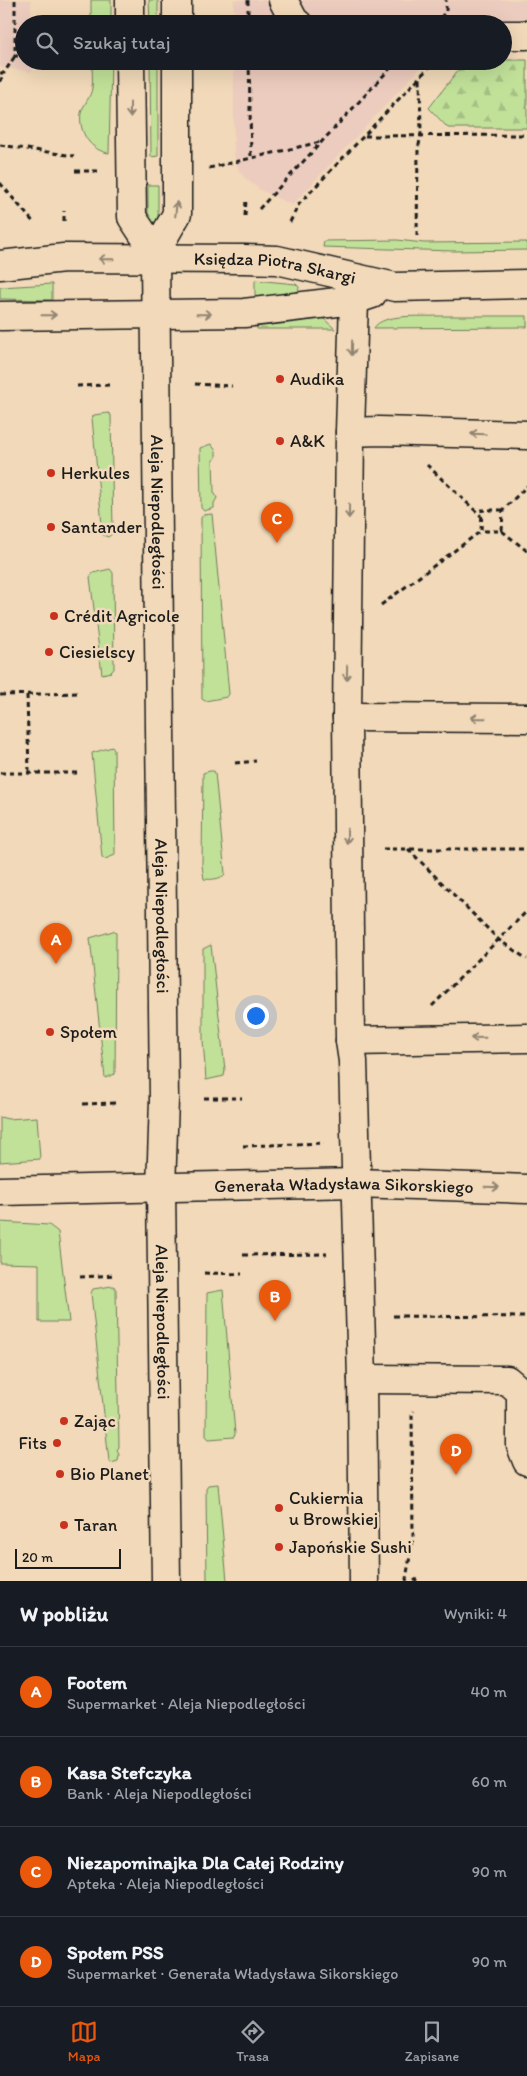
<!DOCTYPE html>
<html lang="pl">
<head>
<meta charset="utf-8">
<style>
	:root { --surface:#171b24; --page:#20242c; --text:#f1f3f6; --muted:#9ea1a6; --line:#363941; --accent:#ea580c }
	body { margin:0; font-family:Itim,sans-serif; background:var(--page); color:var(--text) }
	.scale { position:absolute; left:15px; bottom:12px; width:106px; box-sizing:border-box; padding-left:5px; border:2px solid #1c1c1c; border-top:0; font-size:14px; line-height:18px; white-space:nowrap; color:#1c1c1c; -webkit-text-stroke:4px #f1d9b9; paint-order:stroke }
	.you { position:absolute; left:255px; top:1015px; width:18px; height:18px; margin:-12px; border:4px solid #fff; border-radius:50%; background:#1a73e8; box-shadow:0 0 0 8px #1a73e833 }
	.badge { display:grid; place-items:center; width:32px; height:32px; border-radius:50%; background:var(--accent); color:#fff; font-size:16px; font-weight:700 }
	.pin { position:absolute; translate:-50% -41px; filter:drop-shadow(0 1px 2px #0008) }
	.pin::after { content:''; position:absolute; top:26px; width:18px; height:15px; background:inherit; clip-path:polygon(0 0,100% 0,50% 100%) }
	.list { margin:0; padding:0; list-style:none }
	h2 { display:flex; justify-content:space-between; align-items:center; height:65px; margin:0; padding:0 20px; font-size:21px }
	h2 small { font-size:16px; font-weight:400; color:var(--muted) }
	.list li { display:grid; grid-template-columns:32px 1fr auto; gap:15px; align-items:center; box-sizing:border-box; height:90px; padding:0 20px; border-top:1px solid var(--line) }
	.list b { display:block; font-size:19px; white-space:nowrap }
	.list p { margin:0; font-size:16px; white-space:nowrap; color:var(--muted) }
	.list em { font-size:16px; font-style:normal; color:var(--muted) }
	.icon { flex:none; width:28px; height:28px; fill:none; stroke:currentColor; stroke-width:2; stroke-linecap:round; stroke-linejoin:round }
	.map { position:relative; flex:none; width:527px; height:1581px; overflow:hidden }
	.search { position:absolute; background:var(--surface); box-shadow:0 5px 20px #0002; left:15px; right:15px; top:15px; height:55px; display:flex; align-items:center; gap:12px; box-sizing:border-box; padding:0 18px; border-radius:28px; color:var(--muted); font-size:19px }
	.sheet { height:425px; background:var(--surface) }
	nav { display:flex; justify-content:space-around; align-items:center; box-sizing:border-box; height:70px; border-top:1px solid var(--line); background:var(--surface); font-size:14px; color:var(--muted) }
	nav a { display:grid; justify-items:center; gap:2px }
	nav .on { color:var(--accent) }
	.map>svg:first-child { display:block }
	.built { fill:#ecccbe }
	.grass { fill:#c1e199; stroke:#6e7e5a }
	.forest { fill:url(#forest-firs); stroke:#6e7e5a }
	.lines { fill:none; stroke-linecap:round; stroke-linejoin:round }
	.minor-casing { stroke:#1c1c1c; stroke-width:31 }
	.path { stroke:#1c1c1c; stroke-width:3; stroke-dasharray:5 4; stroke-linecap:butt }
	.minor { stroke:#f1d9b9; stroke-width:28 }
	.oneway { stroke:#918472 }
	.poi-dot { fill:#c8321e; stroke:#f1d9b9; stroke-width:2 }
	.labels { text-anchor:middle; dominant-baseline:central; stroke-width:5; stroke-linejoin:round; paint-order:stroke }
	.street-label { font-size:18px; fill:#1c1c1c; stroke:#f1d9b9 }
	.poi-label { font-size:18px; fill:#1c1c1c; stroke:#f1d9b9; text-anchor:start }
</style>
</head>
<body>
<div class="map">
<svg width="527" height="1581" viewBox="0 0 527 1581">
	<defs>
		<pattern id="forest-firs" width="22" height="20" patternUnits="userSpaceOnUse" patternTransform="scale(1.25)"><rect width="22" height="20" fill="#c1e199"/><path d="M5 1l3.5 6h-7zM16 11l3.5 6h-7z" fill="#a5c083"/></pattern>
	</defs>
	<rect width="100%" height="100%" fill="#f1d9b9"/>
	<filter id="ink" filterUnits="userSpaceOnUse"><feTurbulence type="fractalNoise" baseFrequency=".02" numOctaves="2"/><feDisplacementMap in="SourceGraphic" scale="10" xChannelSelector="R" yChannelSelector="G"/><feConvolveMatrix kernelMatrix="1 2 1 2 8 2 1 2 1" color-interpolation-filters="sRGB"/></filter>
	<g filter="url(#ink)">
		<path class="built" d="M 0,0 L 31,0 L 31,24 L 24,24 L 24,61 L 32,61 L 32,72 L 0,67 Z
			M 234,0 L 527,0 L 527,43 L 503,24 L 234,24 Z
			M 234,61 L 427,61 L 292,205 L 259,189 L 245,178 L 238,169 L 234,154 Z"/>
		<path class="grass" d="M 91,0 L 111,0 L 111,24 L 91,24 Z
			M 149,0 L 158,0 L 158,24 L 150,24 Z
			M 92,61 L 111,61 L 109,153 C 91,151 78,132 81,113 C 83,105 91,97 92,88 C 93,80 92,70 92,61 Z
			M 150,61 L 158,61 L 158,156 L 151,157 Z
			M 148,185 L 158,185 L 158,235 L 148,236 Z
			M 397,240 L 424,243 L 527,242 L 527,250 L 454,251 L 323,247 L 324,241 Z
			M 255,280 L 296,284 L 299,287 L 298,292 L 295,293 L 255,299 Z
			M 52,284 L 52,300 L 0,299 L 0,287 Z
			M 438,316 L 527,316 L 527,327 L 374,328 C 383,313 421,317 438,316 Z
			M 318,317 L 324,319 L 335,329 L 257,329 L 257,325 Z
			M 108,413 L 111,415 L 113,533 L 108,537 L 103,535 L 92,418 L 94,415 Z
			M 211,444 L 216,451 L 216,458 L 213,460 L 214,492 L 217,498 L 214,503 L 214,508 L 204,511 L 201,508 L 200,448 Z
			M 212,514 L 229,694 L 227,697 L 205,701 L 202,699 L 201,518 L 203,515 Z
			M 110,569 L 113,573 L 114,669 L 111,672 L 102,674 L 90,577 L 93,573 Z
			M 112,747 L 114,750 L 115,855 L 105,859 L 102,857 L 92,753 Z
			M 210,771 L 214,771 L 215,773 L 225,874 C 222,879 210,880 204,879 L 202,865 L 203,776 L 203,773 Z
			M 113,931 L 116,933 L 115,1074 L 105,1078 L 90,938 Z
			M 211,945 L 225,1070 L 224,1076 L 206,1080 L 203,1040 L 203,949 Z
			M 0,1117 L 8,1119 L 37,1117 L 40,1159 L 0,1162 Z
			M 0,1222 L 49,1225 L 58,1232 L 69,1322 L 39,1322 L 39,1264 L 0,1263 Z
			M 112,1286 L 114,1286 L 116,1290 L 119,1447 L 117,1450 L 119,1455 L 118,1461 L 111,1463 L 109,1461 L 91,1293 L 93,1289 Z
			M 223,1290 L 235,1434 L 234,1437 L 209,1439 L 206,1436 L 207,1293 Z
			M 218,1484 L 227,1581 L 207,1581 L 206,1488 L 208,1485 Z"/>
		<path class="forest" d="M 503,60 L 527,60 L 527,128 L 448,128 L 429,108 L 465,61 Z"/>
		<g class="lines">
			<defs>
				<g id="minor">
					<path d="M 130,0 L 130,24"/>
					<path d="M 177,0 L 177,24"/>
					<path d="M 283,0 L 294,21 L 298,24"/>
					<path d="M 503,35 L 527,35"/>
					<path id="s1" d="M 130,61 L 132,217 L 155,252 L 155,259 L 164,1100 L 161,1188 L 166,1581"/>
					<path d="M 155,252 L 177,214 L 177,61"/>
					<path id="s2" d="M 0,265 L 64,258 L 244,259 L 277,260 L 395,287 L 527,284"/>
					<path d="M 354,300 L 350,432 L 347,717 L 350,1041 L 353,1061 L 362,1379 L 364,1581"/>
					<path d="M 0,316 L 244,313 L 354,300 L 372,294"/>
					<path d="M 350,432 L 379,431 L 527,435"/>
					<path d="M 347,717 L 527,718"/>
					<path d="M 350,1041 L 527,1038"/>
					<path id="s3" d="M 0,1191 L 356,1183 L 527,1189"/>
					<path d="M 362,1379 L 507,1380 L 521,1392 L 521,1446 L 527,1461"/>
				</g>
			</defs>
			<use href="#minor" class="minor-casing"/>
			<path class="path" d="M 15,0 L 15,56 L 24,56
				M 248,0 L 248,24
				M 434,24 L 446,12 L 446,0
				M 249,61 L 251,157
				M 0,73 L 4,73 L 15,56
				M 0,82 L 4,73
				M 365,136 L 527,135
				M 0,145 L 74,156
				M 209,168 L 320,142
				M 75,171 L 99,171
				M 0,183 L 35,224
				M 259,209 L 397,61
				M 245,216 L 246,199
				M 64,221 L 64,211
				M 290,222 L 299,204 L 435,61
				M 417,236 L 418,149 L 421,136 L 420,76
				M 195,384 L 232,386
				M 77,386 L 113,385
				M 427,465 L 481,516
				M 503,510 L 482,510 L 481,531 L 502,531 L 503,510 L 527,486
				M 502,531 L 527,551
				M 381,605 L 481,531
				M 0,695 L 80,693
				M 27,695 L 29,773
				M 235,763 L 256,761
				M 0,773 L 81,773
				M 383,849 L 527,849
				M 408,849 L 499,940 L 527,959
				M 432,1006 L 527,911
				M 204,1098 L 242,1098
				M 83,1104 L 115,1103
				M 243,1146 L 324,1143
				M 243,1255 L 327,1254
				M 204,1273 L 242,1274
				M 80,1277 L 115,1275
				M 393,1316 L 527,1317
				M 407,1581 L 406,1579 L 413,1539 L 412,1414 L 414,1411
				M 414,1581 L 417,1579"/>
			<use href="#minor" class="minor"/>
		</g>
		<defs><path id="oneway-shaft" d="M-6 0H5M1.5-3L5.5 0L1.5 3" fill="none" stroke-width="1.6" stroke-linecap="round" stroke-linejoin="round" transform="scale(1.25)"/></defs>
		<g class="oneway">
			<use href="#oneway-shaft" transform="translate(130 110) rotate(90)"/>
			<use href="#oneway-shaft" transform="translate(176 209) rotate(-84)"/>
			<use href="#oneway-shaft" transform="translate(106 259) rotate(-179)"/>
			<use href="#oneway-shaft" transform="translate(204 314) rotate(-1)"/>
			<use href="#oneway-shaft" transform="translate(49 315) rotate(-1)"/>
			<use href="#oneway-shaft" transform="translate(352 348) rotate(91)"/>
			<use href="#oneway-shaft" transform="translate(478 434) rotate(-178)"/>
			<use href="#oneway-shaft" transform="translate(349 511) rotate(91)"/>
			<use href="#oneway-shaft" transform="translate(347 673) rotate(91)"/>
			<use href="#oneway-shaft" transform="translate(478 718) rotate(-179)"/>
			<use href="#oneway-shaft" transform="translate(347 836) rotate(90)"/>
			<use href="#oneway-shaft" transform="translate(478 1038) rotate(179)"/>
			<use href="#oneway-shaft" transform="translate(492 1187) rotate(2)"/>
		</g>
	</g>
	<g class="poi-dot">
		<circle cx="280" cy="379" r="5"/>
		<circle cx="280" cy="441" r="5"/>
		<circle cx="51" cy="473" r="5"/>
		<circle cx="51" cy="527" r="5"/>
		<circle cx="54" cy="616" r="5"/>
		<circle cx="49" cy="652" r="5"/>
		<circle cx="50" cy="1032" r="5"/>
		<circle cx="64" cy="1421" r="5"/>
		<circle cx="57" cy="1443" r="5"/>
		<circle cx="60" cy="1474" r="5"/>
		<circle cx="279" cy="1508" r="5"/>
		<circle cx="64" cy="1525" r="5"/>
		<circle cx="279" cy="1547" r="5"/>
	</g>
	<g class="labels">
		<g class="street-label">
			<text stroke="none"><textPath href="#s2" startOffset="276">Księdza Piotra Skargi</textPath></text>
			<text stroke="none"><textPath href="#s1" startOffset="458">Aleja Niepodległości</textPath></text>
			<text stroke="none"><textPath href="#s1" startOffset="862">Aleja Niepodległości</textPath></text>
			<text stroke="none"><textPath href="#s3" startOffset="344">Generała Władysława Sikorskiego</textPath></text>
			<text stroke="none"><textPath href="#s1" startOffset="1268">Aleja Niepodległości</textPath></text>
		</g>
		<g class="poi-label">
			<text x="290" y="379">Audika</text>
			<text x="290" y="441">A&amp;K</text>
			<text x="61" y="473">Herkules</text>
			<text x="61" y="527">Santander</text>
			<text x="64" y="616">Crédit Agricole</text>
			<text x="59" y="652">Ciesielscy</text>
			<text x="60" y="1032">Społem</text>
			<text x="74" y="1421">Zając</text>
			<text x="47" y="1443" text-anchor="end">Fits</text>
			<text x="70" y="1474">Bio Planet</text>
			<text x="289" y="1498">Cukiernia<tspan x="289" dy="21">u Browskiej</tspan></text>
			<text x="74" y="1525">Taran</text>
			<text x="289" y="1547">Japońskie Sushi</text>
		</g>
	</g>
</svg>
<div class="scale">20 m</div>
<div class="you"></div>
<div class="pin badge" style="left:56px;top:964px">A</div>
<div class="pin badge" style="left:275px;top:1321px">B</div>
<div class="pin badge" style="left:277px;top:543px">C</div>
<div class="pin badge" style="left:456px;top:1475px">D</div>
<div class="search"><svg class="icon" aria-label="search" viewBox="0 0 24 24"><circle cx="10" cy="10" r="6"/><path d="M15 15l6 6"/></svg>Szukaj tutaj</div>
</div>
<section class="sheet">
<h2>W pobliżu<small>Wyniki: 4</small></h2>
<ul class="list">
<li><span class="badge">A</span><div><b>Footem</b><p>Supermarket · Aleja Niepodległości</p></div><em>40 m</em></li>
<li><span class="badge">B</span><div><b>Kasa Stefczyka</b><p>Bank · Aleja Niepodległości</p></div><em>60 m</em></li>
<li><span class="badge">C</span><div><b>Niezapominajka Dla Całej Rodziny</b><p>Apteka · Aleja Niepodległości</p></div><em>90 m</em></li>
<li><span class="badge">D</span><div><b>Społem PSS</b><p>Supermarket · Generała Władysława Sikorskiego</p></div><em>90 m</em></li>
</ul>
</section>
<nav>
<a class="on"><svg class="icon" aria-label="map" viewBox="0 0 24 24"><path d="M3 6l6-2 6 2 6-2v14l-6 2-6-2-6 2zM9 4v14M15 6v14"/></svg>Mapa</a>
<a><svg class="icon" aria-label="directions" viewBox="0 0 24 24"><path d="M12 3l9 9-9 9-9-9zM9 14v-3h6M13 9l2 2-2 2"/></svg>Trasa</a>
<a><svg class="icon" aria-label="saved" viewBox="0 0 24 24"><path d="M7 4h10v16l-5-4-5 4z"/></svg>Zapisane</a>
</nav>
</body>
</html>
